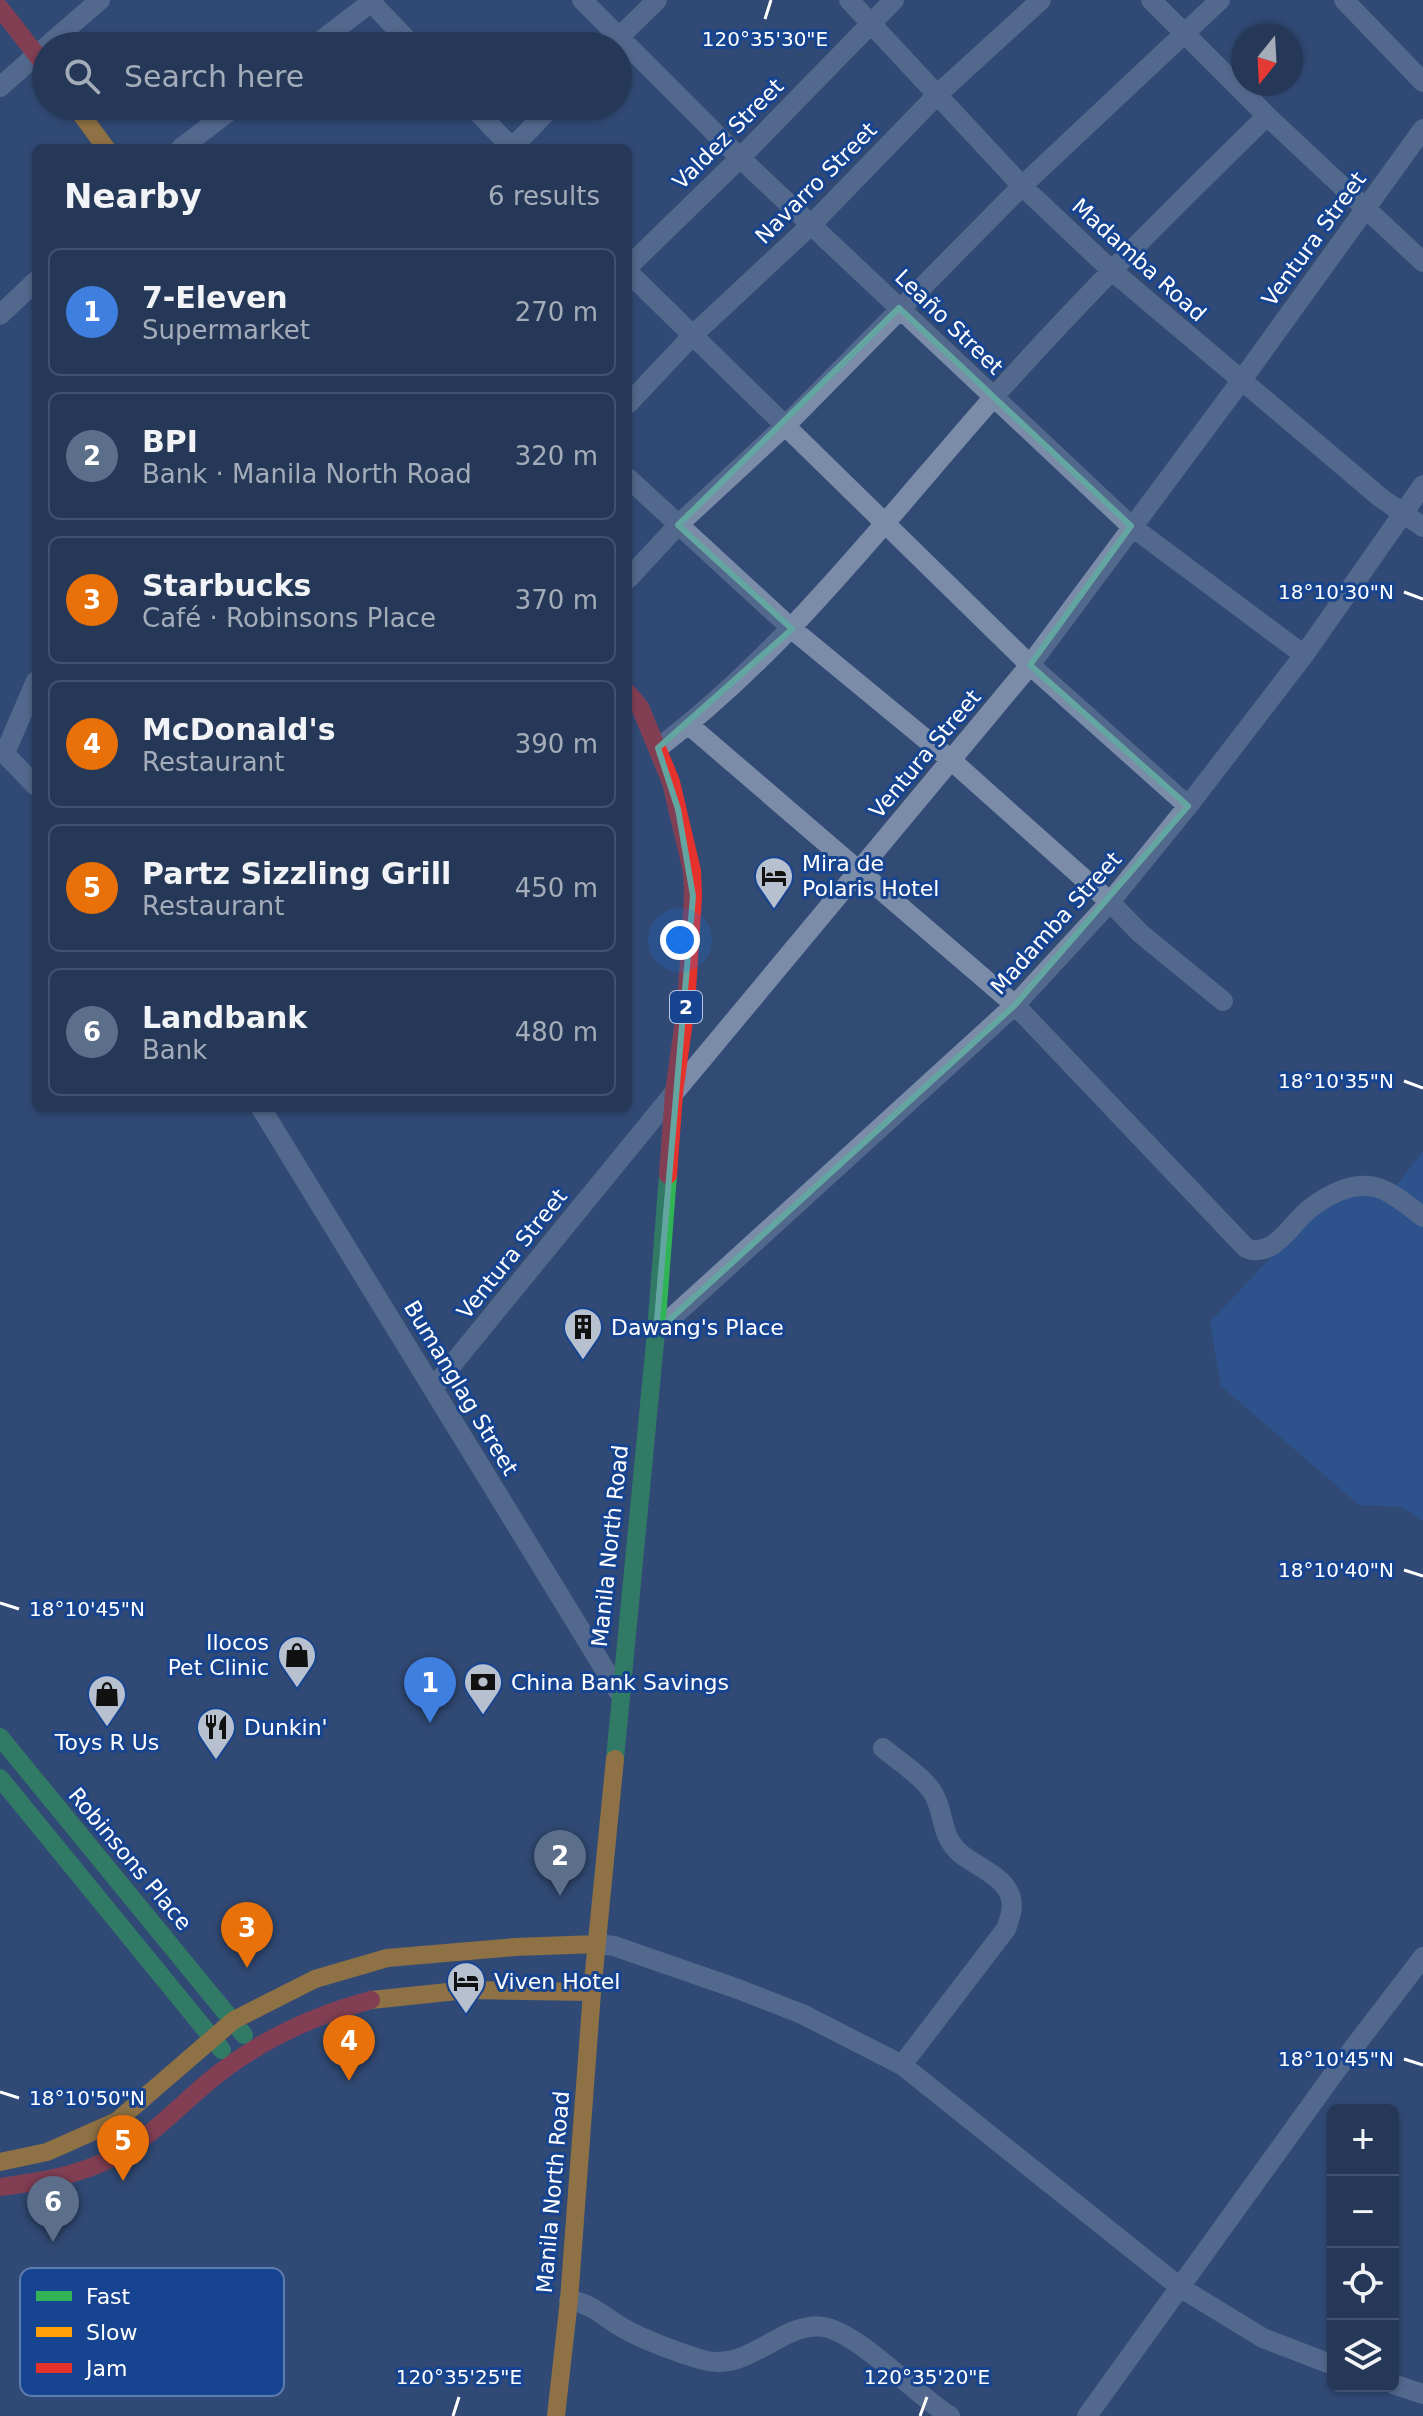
<!DOCTYPE html>
<html lang="en">
<head>
<meta charset="utf-8">
<style>
	:root { --surface:#263858; --page:#2e3f5e; --text:#f1f3f6; --muted:#a4acba; --line:#42526e; --accent:#ea580c }
	body { margin:0; font-family:"DejaVu Sans",sans-serif; background:var(--page); color:var(--text) }
	.controls { position:absolute; right:24px; bottom:24px; display:grid; overflow:hidden; border-radius:12px; box-shadow:0 2px 6px #0004 }
	.controls button { width:72px; height:72px; display:grid; place-items:center; padding:0; border:0; border-bottom:2px solid var(--line); background:var(--surface); color:var(--text); font:40px sans-serif }
	.compass { position:absolute; left:1231px; top:24px; width:72px; height:72px; border-radius:50%; background:var(--surface); box-shadow:0 2px 6px #0004; rotate:198deg }
	.you { position:absolute; left:680px; top:940px; width:28px; height:28px; margin:-20px; border:6px solid #fff; border-radius:50%; background:#1a73e8; box-shadow:0 0 0 12px #1a73e833 }
	.badge { display:grid; place-items:center; width:52px; height:52px; border-radius:50%; background:var(--accent); color:#fff; font-size:26px; font-weight:700 }
	.pin { position:absolute; translate:-50% -66px; filter:drop-shadow(0 2px 4px #0008) }
	.pin::after { content:''; position:absolute; top:42px; width:28px; height:24px; background:inherit; clip-path:polygon(0 0,100% 0,50% 100%) }
	.list { margin:0; padding:0; list-style:none }
	h2 { display:flex; justify-content:space-between; align-items:center; height:104px; margin:0; padding:0 32px; font-size:34px }
	h2 small { font-size:26px; font-weight:400; color:var(--muted) }
	.list li { display:grid; grid-template-columns:52px 1fr auto; gap:24px; align-items:center; box-sizing:border-box; height:128px; margin:0 16px 16px; padding:0 16px; border:2px solid var(--line); border-radius:12px }
	.list b { display:block; font-size:30px; white-space:nowrap }
	.list p { margin:0; font-size:26px; white-space:nowrap; color:var(--muted) }
	.list em { font-size:26px; font-style:normal; color:var(--muted) }
	.icon { flex:none; width:44px; height:44px; fill:none; stroke:currentColor; stroke-width:2; stroke-linecap:round; stroke-linejoin:round }
	.map { position:relative; flex:none; width:1423px; height:2416px; overflow:hidden }
	.search { position:absolute; background:var(--surface); box-shadow:0 2px 6px #0004; left:32px; top:32px; width:600px; height:88px; display:flex; align-items:center; gap:20px; box-sizing:border-box; padding:0 28px; border-radius:44px; color:var(--muted); font-size:30px }
	.panel { position:absolute; background:var(--surface); box-shadow:0 2px 6px #0004; left:32px; top:144px; width:600px; height:968px; border-radius:12px }
	.map>svg:first-child { display:block }
	.green { fill:#2b5ba7 }
	.lines { fill:none; stroke-linecap:round; stroke-linejoin:round }
	.street { stroke:#7a8ca8; stroke-width:20 }
	.fast { stroke:#30b455; stroke-width:18 }
	.slow { stroke:#ff9f0a; stroke-width:18 }
	.jam { stroke:#e5322d; stroke-width:18 }
	.marked { fill:none; stroke:#63a6a1; stroke-width:6; stroke-linejoin:round }
	.ticks { fill:none; stroke:#fff; stroke-width:3 }
	.labels { text-anchor:middle; dominant-baseline:central; stroke-width:6; stroke-linejoin:round; paint-order:stroke }
	.shield { fill:#174490; stroke:#b9c7de; stroke-width:2 }
	.shield-label { font-size:20px; font-weight:bold; fill:#fff }
	.street-label { font-size:22px; fill:#fff; stroke:#174490 }
	.poi-label { font-size:22px; fill:#fff; stroke:#174490; text-anchor:start }
	.key { fill:#174490; stroke:#5d7cb1; stroke-width:2 }
	.key-label { font-size:22px; fill:#fff }
	.ticks-label { font-size:20px; text-anchor:middle; fill:#fff; stroke:#174490; stroke-width:6; stroke-linejoin:round; paint-order:stroke }
</style>
</head>
<body>
<div class="map">
<svg width="1423" height="2416" viewBox="0 0 1423 2416">
	<rect width="100%" height="100%" fill="#324b75"/>
	<path class="green" d="M 1423,1151 L 1423,1520 L 1422,1521 L 1402,1507 L 1359,1505 L 1221,1386 L 1210,1322 L 1324,1201 L 1393,1190 Z"/>
	<g class="lines">
		<path class="street" d="M 369,0 L 413,46
			M 582,0 L 740,158 L 1131,526 L 1304,655
			M 849,0 L 1022,186 L 1110,269 L 1381,498 L 1423,527
			M 1151,0 L 1267,116 L 1423,262
			M 1344,0 L 1423,82
			M 47,46 L 100,0
			M 314,46 L 374,0
			M 610,46 L 657,0
			M 0,87 L 43,49
			M 472,106 L 512,148
			M 181,148 L 236,106
			M 512,148 L 552,106
			M 628,267 L 740,158 L 894,0
			M 628,272 L 1030,665 L 1188,806
			M 0,315 L 36,281
			M 628,404 L 693,335 L 812,224 L 938,94 L 1041,0
			M 628,478 L 792,629 L 951,760 L 1110,902 L 1140,933 L 1223,1001
			M 628,579 L 678,525 L 786,425 L 1022,186 L 1220,0
			M 689,725 L 1015,1005 L 1246,1248 C 1272,1259 1289,1227 1306,1212 C 1322,1198 1346,1184 1369,1186 C 1387,1187 1409,1206 1423,1217
			M 658,748 C 787,650 886,519 993,398 C 1080,300 1173,208 1267,116
			M 0,749 L 36,786
			M 5,753 L 36,681
			M 261,1108 L 618,1691
			M 656,1332 L 1015,1005 L 1110,902 L 1188,806 L 1304,655 L 1423,485
			M 433,1388 L 674,1093 L 1030,665 L 1241,381 L 1423,129
			M 883,1748 C 897,1760 925,1778 933,1793 C 946,1815 939,1835 961,1854 C 976,1866 1001,1875 1009,1893 C 1015,1905 1010,1918 1006,1929 L 902,2065
			M 597,1944 L 614,1946 L 738,1989 L 802,2014 L 902,2065 L 1181,2288 L 1263,2338 L 1333,2365
			M 569,2300 C 591,2303 604,2317 623,2328 C 644,2340 679,2353 703,2360 C 750,2373 782,2320 824,2327 C 860,2334 916,2395 950,2416
			M 1393,2384 L 1423,2394
			M 1087,2416 L 1332,2076 L 1423,1957"/>
		<path class="fast" d="M 0,1737 L 244,2035
			M 615,1759 L 656,1332 L 668,1175
			M 0,1778 L 222,2050"/>
		<path class="slow" d="M 75,106 L 106,148
			M 371,2000 L 467,1990 L 592,1992
			M 0,2162 L 47,2152 L 117,2121 L 234,2020 L 315,1979 L 387,1958 L 515,1947 L 597,1944
			M 556,2416 L 569,2300 L 592,1992 L 615,1759"/>
		<path class="jam" d="M 0,8 L 46,67
			M 628,693 L 640,707 L 671,782 L 692,871 L 693,896 L 686,1006 L 674,1093 L 668,1175
			M 0,2187 C 38,2182 77,2176 112,2158 C 149,2139 177,2108 208,2082 C 256,2042 311,2016 371,2000"/>
	</g>
	<path d="M0 0H1423V2416H0ZM 899,308 L 1131,526 L 1030,665 L 1188,806 L 1015,1005 L 656,1332 L 693,896 L 678,809 L 658,748 L 792,629 L 678,525 Z" fill="#324b75" fill-opacity=".55" fill-rule="evenodd"/>
	<path class="marked" d="M 899,308 L 1131,526 L 1030,665 L 1188,806 L 1015,1005 L 656,1332 L 693,896 L 678,809 L 658,748 L 792,629 L 678,525 Z"/>
	<path class="ticks" d="M 765,19 L 771,0M 1404,592 L 1423,599M 1404,1081 L 1423,1088M 1404,1570 L 1423,1576M 0,1603 L 19,1609M 1404,2059 L 1423,2065M 0,2092 L 19,2098M 453,2416 L 459,2397M 920,2416 L 927,2397"/>
	<defs>
		<symbol id="hotel-pin" viewBox="-11 -11 22 30"><path d="M0 17L-7.5 6A9.5 9.5 0 1 1 7.5 6Z" fill="#b7c0cf" stroke="#174490"/><path d="M-6-4.5h1.5V1H6V5H4.5V3h-9V5H-6ZM-4 0a1.8 1.8 0 1 1 3.6 0ZM.5 0V-2.5h3Q6-2.5 6 0Z" fill="#111"/></symbol>
		<symbol id="building-pin" viewBox="-11 -11 22 30"><path d="M0 17L-7.5 6A9.5 9.5 0 1 1 7.5 6Z" fill="#b7c0cf" stroke="#174490"/><path d="M-4-6H4V6H1V3H-1V6H-4ZM-2.5-4.3h1.7v1.8h-1.7ZM.8-4.3h1.7v1.8H.8ZM-2.5-1h1.7V.8h-1.7ZM.8-1h1.7V.8H.8Z" fill="#111"/></symbol>
		<symbol id="shop-pin" viewBox="-11 -11 22 30"><path d="M0 17L-7.5 6A9.5 9.5 0 1 1 7.5 6Z" fill="#b7c0cf" stroke="#174490"/><path d="M-5-2.5h2.3a2.7 3.5 0 0 1 5.4 0H5L5.5 6h-11ZM-1.5-2.5h3a1.5 2.3 0 0 0-3 0Z" fill="#111"/></symbol>
		<symbol id="bank-pin" viewBox="-11 -11 22 30"><path d="M0 17L-7.5 6A9.5 9.5 0 1 1 7.5 6Z" fill="#b7c0cf" stroke="#174490"/><path d="M-6-4H6V4H-6ZM0-2.3a2.3 2.3 0 1 0 0 4.6a2.3 2.3 0 1 0 0-4.6Z" fill="#111"/></symbol>
		<symbol id="restaurant-pin" viewBox="-11 -11 22 30"><path d="M0 17L-7.5 6A9.5 9.5 0 1 1 7.5 6Z" fill="#b7c0cf" stroke="#174490"/><path d="M-5-6h1v4h1v-4h1v4h1v-4h1v5L-1.5 .5V6h-2V.5L-5-1ZM5-6V6H3V1.5H1.5Q1.5-4 5-6Z" fill="#111"/></symbol>
	</defs>
	<g fill-rule="evenodd">
		<use href="#hotel-pin" x="752" y="854" width="44" height="60"/>
		<use href="#building-pin" x="561" y="1305" width="44" height="60"/>
		<use href="#shop-pin" x="275" y="1633" width="44" height="60"/>
		<use href="#bank-pin" x="461" y="1660" width="44" height="60"/>
		<use href="#shop-pin" x="85" y="1672" width="44" height="60"/>
		<use href="#restaurant-pin" x="194" y="1705" width="44" height="60"/>
		<use href="#hotel-pin" x="444" y="1959" width="44" height="60"/>
	</g>
	<g class="labels">
		<rect class="shield" x="670" y="991" width="32" height="32" rx="6"/>
		<g class="shield-label">
			<text x="686" y="1007">2</text>
		</g>
		<g class="street-label">
			<text transform="translate(728 134) rotate(-45)">Valdez Street</text>
			<text transform="translate(816 183) rotate(-45)">Navarro Street</text>
			<text transform="translate(1314 239) rotate(-54)">Ventura Street</text>
			<text transform="translate(1139 260) rotate(42)">Madamba Road</text>
			<text transform="translate(949 322) rotate(44)">Leaño Street</text>
			<text transform="translate(925 754) rotate(-50)">Ventura Street</text>
			<text transform="translate(1056 923) rotate(-48)">Madamba Street</text>
			<text transform="translate(512 1254) rotate(-51)">Ventura Street</text>
			<text transform="translate(461 1388) rotate(59)">Bumanglag Street</text>
			<text transform="translate(610 1546) rotate(-84)">Manila North Road</text>
			<text transform="translate(130 1859) rotate(50)">Robinsons Place</text>
			<text transform="translate(553 2192) rotate(-85)">Manila North Road</text>
		</g>
		<g class="poi-label">
			<text x="802" y="863">Mira de<tspan x="802" dy="25">Polaris Hotel</tspan></text>
			<text x="611" y="1327">Dawang's Place</text>
			<text x="269" y="1642" text-anchor="end">Ilocos<tspan x="269" dy="25">Pet Clinic</tspan></text>
			<text x="511" y="1682">China Bank Savings</text>
			<text x="244" y="1727">Dunkin'</text>
			<text x="107" y="1742" text-anchor="middle">Toys R Us</text>
			<text x="494" y="1981">Viven Hotel</text>
		</g>
	</g>
	<rect x="20" y="2268" width="264" height="128" rx="12" class="key"/>
	<rect x="36" y="2291" width="36" height="10" fill="#30b455"/>
	<rect x="36" y="2327" width="36" height="10" fill="#ff9f0a"/>
	<rect x="36" y="2363" width="36" height="10" fill="#e5322d"/>
	<g class="key-label">
		<text x="86" y="2304">Fast</text>
		<text x="86" y="2340">Slow</text>
		<text x="86" y="2376">Jam</text>
	</g>
	<g class="ticks-label">
		<text x="765" y="46">120°35'30"E</text>
		<text x="1336" y="599">18°10'30"N</text>
		<text x="1336" y="1088">18°10'35"N</text>
		<text x="1336" y="1577">18°10'40"N</text>
		<text x="87" y="1616">18°10'45"N</text>
		<text x="1336" y="2066">18°10'45"N</text>
		<text x="87" y="2105">18°10'50"N</text>
		<text x="459" y="2384">120°35'25"E</text>
		<text x="927" y="2384">120°35'20"E</text>
	</g>
</svg>
<div class="controls">
<button>+</button>
<button>−</button>
<button><svg class="icon" aria-label="locate" viewBox="0 0 24 24"><circle cx="12" cy="12" r="6"/><path d="M12 2v4M12 18v4M2 12h4M18 12h4"/></svg></button>
<button><svg class="icon" aria-label="layers" viewBox="0 0 24 24"><path d="M12 4l9 5-9 5-9-5zM3 14l9 5 9-5"/></svg></button>
</div>
<svg class="compass" viewBox="-18 -18 36 36"><path d="M0-13l5 13h-10z" fill="#e53935"/><path d="M0 13l5-13h-10z" fill="#a4acba"/></svg>
<div class="you"></div>
<div class="pin badge" style="left:430px;top:1723px;background:#3f7fe0">1</div>
<div class="pin badge" style="left:560px;top:1896px;background:#5c6f8a">2</div>
<div class="pin badge" style="left:247px;top:1968px;background:#e8710a">3</div>
<div class="pin badge" style="left:349px;top:2081px;background:#e8710a">4</div>
<div class="pin badge" style="left:123px;top:2181px;background:#e8710a">5</div>
<div class="pin badge" style="left:53px;top:2242px;background:#5c6f8a">6</div>
<div class="search"><svg class="icon" aria-label="search" viewBox="0 0 24 24"><circle cx="10" cy="10" r="6"/><path d="M15 15l6 6"/></svg>Search here</div>
<section class="panel">
<h2>Nearby<small>6 results</small></h2>
<ul class="list">
<li><span class="badge" style="background:#3f7fe0">1</span><div><b>7-Eleven</b><p>Supermarket</p></div><em>270 m</em></li>
<li><span class="badge" style="background:#5c6f8a">2</span><div><b>BPI</b><p>Bank · Manila North Road</p></div><em>320 m</em></li>
<li><span class="badge" style="background:#e8710a">3</span><div><b>Starbucks</b><p>Café · Robinsons Place</p></div><em>370 m</em></li>
<li><span class="badge" style="background:#e8710a">4</span><div><b>McDonald's</b><p>Restaurant</p></div><em>390 m</em></li>
<li><span class="badge" style="background:#e8710a">5</span><div><b>Partz Sizzling Grill</b><p>Restaurant</p></div><em>450 m</em></li>
<li><span class="badge" style="background:#5c6f8a">6</span><div><b>Landbank</b><p>Bank</p></div><em>480 m</em></li>
</ul>
</section>
</div>
</body>
</html>
